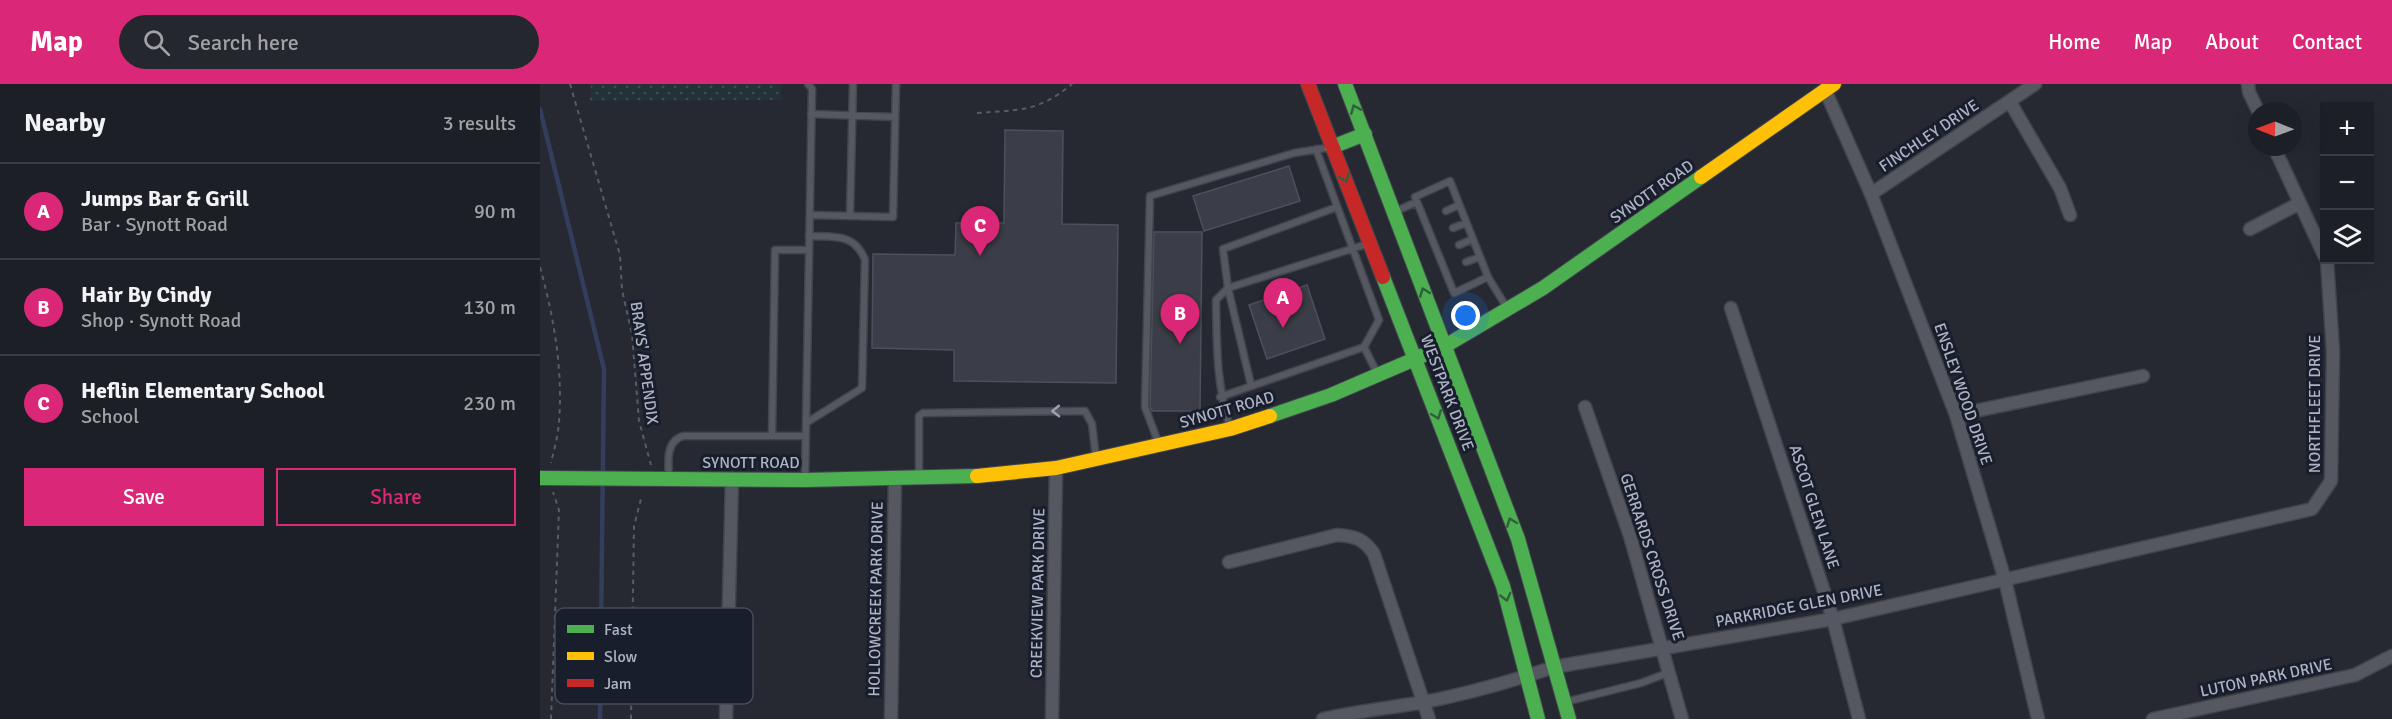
<!DOCTYPE html>
<html lang="en">
<head>
<meta charset="utf-8">
<style>
	:root { --surface:#1c1f26; --page:#25272e; --text:#f1f3f6; --muted:#a0a2a7; --line:#3a3d43; --accent:#db2777 }
	body { margin:0; font-family:Signika,sans-serif; background:var(--page); color:var(--text) }
	.controls { position:absolute; right:18px; top:18px; display:grid; overflow:hidden; border-radius:0px; box-shadow:0 6px 24px #0002 }
	.controls button { width:54px; height:54px; display:grid; place-items:center; padding:0; border:0; border-bottom:2px solid var(--line); background:var(--surface); color:var(--text); font:30px sans-serif }
	.compass { position:absolute; left:1708px; top:18px; width:54px; height:54px; border-radius:50%; background:var(--surface); box-shadow:0 6px 24px #0002; rotate:271deg }
	.you { position:absolute; left:926px; top:232px; width:21px; height:21px; margin:-15px; border:4px solid #fff; border-radius:50%; background:#1a73e8; box-shadow:0 0 0 9px #1a73e833 }
	.badge { display:grid; place-items:center; width:39px; height:39px; border-radius:50%; background:var(--accent); color:#fff; font-size:20px; font-weight:700 }
	.pin { position:absolute; translate:-50% -50px; filter:drop-shadow(0 2px 3px #0008) }
	.pin::after { content:''; position:absolute; top:32px; width:21px; height:18px; background:inherit; clip-path:polygon(0 0,100% 0,50% 100%) }
	.list { margin:0; padding:0; list-style:none }
	h2 { display:flex; justify-content:space-between; align-items:center; height:78px; margin:0; padding:0 24px; font-size:26px }
	h2 small { font-size:20px; font-weight:400; color:var(--muted) }
	.list li { display:grid; grid-template-columns:39px 1fr auto; gap:18px; align-items:center; box-sizing:border-box; height:96px; padding:0 24px; border-top:2px solid var(--line) }
	.list b { display:block; font-size:22px; white-space:nowrap }
	.list p { margin:0; font-size:20px; white-space:nowrap; color:var(--muted) }
	.list em { font-size:20px; font-style:normal; color:var(--muted) }
	.actions { display:flex; gap:12px; padding:18px 24px }
	.actions a { flex:1; padding:14px 0; border:2px solid var(--accent); border-radius:0px; text-align:center; font-size:21px; color:var(--accent) }
	.actions .main { background:var(--accent); color:#fff }
	.icon { flex:none; width:33px; height:33px; fill:none; stroke:currentColor; stroke-width:2; stroke-linecap:round; stroke-linejoin:round }
	.map { position:relative; flex:none; width:1852px; height:635px; overflow:hidden }
	header { display:flex; align-items:center; gap:36px; box-sizing:border-box; height:84px; padding:0 30px; background:var(--accent); color:#fff }
	header strong { font-size:28px }
	nav { display:flex; gap:33px; margin-inline-start:auto; font-size:21px }
	.search { width:420px; height:54px; background:var(--page); display:flex; align-items:center; gap:15px; box-sizing:border-box; padding:0 21px; border-radius:33px; color:var(--muted); font-size:22px }
	main { display:flex }
	aside { flex:1; background:var(--surface) }
	.map>svg:first-child { display:block }
	.grass { fill:url(#grass-dots) }
	.lines { fill:none; stroke-linecap:round; stroke-linejoin:round }
	.stream { stroke:#333d5c; stroke-width:4.5 }
	.building { fill:#3b3e48; stroke:#4d505a; stroke-width:1.5 }
	.lane-casing { stroke:#42444b; stroke-width:9 }
	.street-casing { stroke:#42444b; stroke-width:15 }
	.fast-casing { stroke:#43464f; stroke-width:16 }
	.slow-casing { stroke:#43464f; stroke-width:16 }
	.jam-casing { stroke:#43464f; stroke-width:16 }
	.path { stroke:#585c64; stroke-width:2; stroke-dasharray:4.5 4.5; stroke-linecap:butt }
	.lane { stroke:#565861; stroke-width:6 }
	.street { stroke:#565861; stroke-width:12 }
	.fast { stroke:#4caf50; stroke-width:14 }
	.slow { stroke:#ffc107; stroke-width:14 }
	.jam { stroke:#c62828; stroke-width:14 }
	.oneway { stroke:#305f3d }
	.oneway2 { stroke:#9ca1b1 }
	.labels { text-anchor:middle; dominant-baseline:central; stroke-width:6; stroke-linejoin:round; paint-order:stroke }
	.street-label { font-size:16px; fill:#aeb3c5; stroke:#191e2d }
	.key { fill:#191e2d; stroke:#464b5b; stroke-width:1.5 }
	.key-label { font-size:16px; fill:#aeb3c5 }
</style>
</head>
<body>
<header>
<strong>Map</strong>
<div class="search"><svg class="icon" aria-label="search" viewBox="0 0 24 24"><circle cx="10" cy="10" r="6"/><path d="M15 15l6 6"/></svg>Search here</div>
<nav><a>Home</a><a>Map</a><a>About</a><a>Contact</a></nav>
</header>
<main>
<aside>
<h2>Nearby<small>3 results</small></h2>
<ul class="list">
<li><span class="badge">A</span><div><b>Jumps Bar &amp; Grill</b><p>Bar · Synott Road</p></div><em>90 m</em></li>
<li><span class="badge">B</span><div><b>Hair By Cindy</b><p>Shop · Synott Road</p></div><em>130 m</em></li>
<li><span class="badge">C</span><div><b>Heflin Elementary School</b><p>School</p></div><em>230 m</em></li>
</ul>
<div class="actions"><a class="main">Save</a><a>Share</a></div>
</aside>
<div class="map">
<svg width="1852" height="635" viewBox="0 0 1852 635">
	<defs>
		<pattern id="grass-dots" width="8" height="8" patternUnits="userSpaceOnUse" patternTransform="scale(1.5)"><rect width="8" height="8" fill="#233238"/><path d="M2 2h.1M6 6h.1" fill="none" stroke="#404d53" stroke-width="1.8" stroke-linecap="round"/></pattern>
	</defs>
	<rect width="100%" height="100%" fill="#262932"/>
	<path class="grass" d="M 51,0 L 241,0 L 241,16 L 50,17 Z"/>
	<g class="lines">
		<path class="stream" d="M 0,25 L 64,285 L 60,635"/>
	</g>
	<path class="building" d="M 465,46 L 523,47 L 522,140 L 578,141 L 576,299 L 414,297 L 414,266 L 332,264 L 333,170 L 415,171 L 416,139 L 464,139 Z
		M 749,82 L 760,117 L 664,147 L 653,112 Z
		M 614,148 L 662,148 L 660,327 L 612,327 L 610,322 Z
		M 767,201 L 785,255 L 727,275 L 709,221 Z"/>
	<g class="lines">
		<defs>
			<path id="lane" d="M 271,30 L 355,33
				M 776,65 L 839,236 L 824,263
				M 856,127 L 877,118
				M 906,127 L 919,121
				M 270,131 L 353,133 L 356,0
				M 310,132 L 313,0
				M 913,144 L 926,139
				M 919,161 L 933,155
				M 926,178 L 940,173
				M 948,193 L 914,209 L 875,113 L 910,97 L 948,193 L 967,224
				M 711,301 L 688,204 L 683,165 L 797,123
				M 680,313 L 824,263 L 838,291
				M 266,339 L 322,304 L 325,176 C 315,149 294,153 269,152
				M 690,344 C 676,297 677,264 676,216 L 688,204 L 827,160
				M 232,352 L 235,166 L 269,166
				M 618,358 L 605,323 L 610,112 L 754,69 L 792,63
				M 129,392 C 128,377 126,357 143,352 L 266,352
				M 379,393 L 379,332 L 383,329 L 545,327 L 552,340 L 556,374
				M 265,396 L 272,5 L 268,0
				M 1025,618 L 1101,599 L 1130,588"/>
			<path id="street" d="M 1708,0 L 1709,8 L 1718,27
				M 1285,6 L 1331,110 L 1416,331 L 1465,496 L 1498,635
				M 1470,18 L 1520,104 L 1530,131
				M 1734,63 L 1784,171
				M 1331,110 L 1495,0
				M 1710,145 L 1760,119
				M 1191,224 L 1293,535 L 1319,635
				M 1045,323 L 1090,452 L 1142,635
				M 1416,331 L 1603,292
				M 689,478 L 797,451 C 815,452 824,455 834,470 L 889,635
				M 186,635 L 192,395
				M 351,635 L 355,395
				M 512,635 L 516,384
				M 783,635 C 817,627 850,624 884,618 C 927,610 972,597 1014,583 L 1293,535 L 1772,425 L 1791,397 L 1793,268 L 1787,176
				M 1613,635 L 1815,591 L 1852,572"/>
			<path id="fast" d="M 805,0 L 978,455 L 1029,635
				M 792,63 L 825,50
				M 843,193 L 963,502 L 998,635
				M 730,332 L 791,311 L 905,262 L 1003,204 L 1161,93
				M 0,394 L 265,396 L 437,392"/>
			<path id="slow" d="M 1161,93 L 1294,0
				M 437,392 L 516,384 L 690,345 L 730,332"/>
			<path id="jam" d="M 768,0 L 843,193"/>
		</defs>
		<use href="#lane" class="lane-casing"/>
		<use href="#street" class="street-casing"/>
		<use href="#fast" class="fast-casing"/>
		<use href="#slow" class="slow-casing"/>
		<use href="#jam" class="jam-casing"/>
		<path class="path" d="M 30,0 L 80,171 L 82,206 L 92,250 L 99,337 L 111,381
			M 437,29 C 478,26 499,28 532,0
			M 0,183 C 14,234 23,285 19,338 C 18,352 14,366 11,379
			M 11,635 L 19,426 L 13,408
			M 91,635 L 94,442 L 102,411"/>
		<use href="#lane" class="lane"/>
		<use href="#street" class="street"/>
		<use href="#fast" class="fast"/>
		<use href="#slow" class="slow"/>
		<use href="#jam" class="jam"/>
	</g>
	<defs><path id="oneway-chevron" d="M-2-3.5L2.5 0L-2 3.5" fill="none" stroke-width="1.6" stroke-linecap="round" stroke-linejoin="round" transform="scale(1.5)"/></defs>
	<g class="oneway">
		<use href="#oneway-chevron" transform="translate(815 25) rotate(-112)"/>
		<use href="#oneway-chevron" transform="translate(805 94) rotate(68)"/>
		<use href="#oneway-chevron" transform="translate(884 208) rotate(-111)"/>
		<use href="#oneway-chevron" transform="translate(897 331) rotate(69)"/>
		<use href="#oneway-chevron" transform="translate(971 438) rotate(-111)"/>
		<use href="#oneway-chevron" transform="translate(966 513) rotate(75)"/>
	</g>
	<use class="oneway2" href="#oneway-chevron" transform="translate(516 327) rotate(179)"/>
	<g class="labels">
		<g class="street-label">
			<text transform="translate(1389 52) rotate(-34)">FINCHLEY DRIVE</text>
			<text transform="translate(1112 108) rotate(-35)">SYNOTT ROAD</text>
			<text transform="translate(104 279) rotate(82)">BRAYS' APPENDIX</text>
			<text transform="translate(907 309) rotate(69)">WESTPARK DRIVE</text>
			<text transform="translate(1423 310) rotate(71)">ENSLEY WOOD DRIVE</text>
			<text transform="translate(1775 320) rotate(-90)">NORTHFLEET DRIVE</text>
			<text transform="translate(687 326) rotate(-16)">SYNOTT ROAD</text>
			<text x="211" y="379">SYNOTT ROAD</text>
			<text transform="translate(1274 423) rotate(72)">ASCOT GLEN LANE</text>
			<text transform="translate(1112 473) rotate(72)">GERRARDS CROSS DRIVE</text>
			<text transform="translate(498 509) rotate(-89)">CREEKVIEW PARK DRIVE</text>
			<text transform="translate(336 515) rotate(-89)">HOLLOWCREEK PARK DRIVE</text>
			<text transform="translate(1259 522) rotate(-11)">PARKRIDGE GLEN DRIVE</text>
			<text transform="translate(1726 594) rotate(-12)">LUTON PARK DRIVE</text>
		</g>
	</g>
	<rect x="15" y="524" width="198" height="96" rx="9" class="key"/>
	<rect x="27" y="541" width="27" height="8" fill="#4caf50"/>
	<rect x="27" y="568" width="27" height="8" fill="#ffc107"/>
	<rect x="27" y="595" width="27" height="8" fill="#c62828"/>
	<g class="key-label">
		<text x="64" y="551">Fast</text>
		<text x="64" y="578">Slow</text>
		<text x="64" y="605">Jam</text>
	</g>
</svg>
<div class="controls">
<button>+</button>
<button>−</button>
<button><svg class="icon" aria-label="layers" viewBox="0 0 24 24"><path d="M12 4l9 5-9 5-9-5zM3 14l9 5 9-5"/></svg></button>
</div>
<svg class="compass" viewBox="-18 -18 36 36"><path d="M0-13l5 13h-10z" fill="#e53935"/><path d="M0 13l5-13h-10z" fill="#a0a2a7"/></svg>
<div class="you"></div>
<div class="pin badge" style="left:743px;top:244px">A</div>
<div class="pin badge" style="left:640px;top:260px">B</div>
<div class="pin badge" style="left:440px;top:172px">C</div>
</div>
</main>
</body>
</html>
